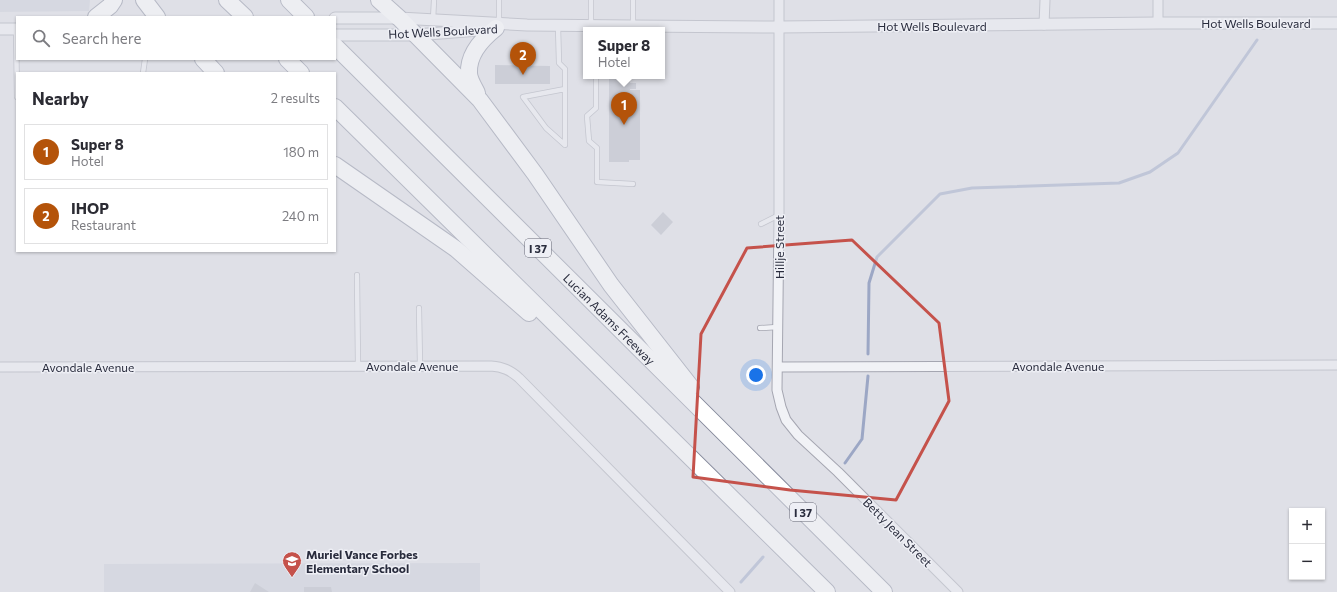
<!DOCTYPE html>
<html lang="en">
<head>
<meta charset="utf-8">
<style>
	:root { --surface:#fff; --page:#f2f2f3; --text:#2b2b33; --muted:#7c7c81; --line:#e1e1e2; --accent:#b45309 }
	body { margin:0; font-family:Commissioner,sans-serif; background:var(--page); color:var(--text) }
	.controls { position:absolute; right:12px; bottom:12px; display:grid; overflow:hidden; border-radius:0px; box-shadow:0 1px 3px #0004 }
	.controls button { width:36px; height:36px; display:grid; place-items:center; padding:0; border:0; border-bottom:1px solid var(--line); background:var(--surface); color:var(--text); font:20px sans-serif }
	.you { position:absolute; left:756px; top:375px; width:14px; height:14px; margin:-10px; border:3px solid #fff; border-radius:50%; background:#1a73e8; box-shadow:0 0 0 6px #1a73e833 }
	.badge { display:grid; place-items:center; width:26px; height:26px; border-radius:50%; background:var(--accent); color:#fff; font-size:13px; font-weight:700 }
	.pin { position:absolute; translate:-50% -33px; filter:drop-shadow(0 1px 2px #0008) }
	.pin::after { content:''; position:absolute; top:21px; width:14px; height:12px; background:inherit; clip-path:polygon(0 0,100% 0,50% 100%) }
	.popup { position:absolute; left:583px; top:27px; width:82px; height:52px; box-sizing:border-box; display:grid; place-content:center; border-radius:0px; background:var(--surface); filter:drop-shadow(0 1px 3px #0005); font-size:13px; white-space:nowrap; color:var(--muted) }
	.popup b { font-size:15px; color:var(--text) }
	.popup::after { content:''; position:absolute; left:50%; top:100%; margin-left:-8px; border:8px solid transparent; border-top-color:var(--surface) }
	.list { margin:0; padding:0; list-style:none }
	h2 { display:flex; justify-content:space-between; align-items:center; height:52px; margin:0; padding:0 16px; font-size:17px }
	h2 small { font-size:13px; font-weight:400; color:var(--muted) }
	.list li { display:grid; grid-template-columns:26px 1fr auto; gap:12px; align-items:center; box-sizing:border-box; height:56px; margin:0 8px 8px; padding:0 8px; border:1px solid var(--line); border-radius:0px }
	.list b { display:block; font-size:15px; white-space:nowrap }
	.list p { margin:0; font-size:13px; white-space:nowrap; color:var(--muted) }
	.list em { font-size:13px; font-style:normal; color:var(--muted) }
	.icon { flex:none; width:22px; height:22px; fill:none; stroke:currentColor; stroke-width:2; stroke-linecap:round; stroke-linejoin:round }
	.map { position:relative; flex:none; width:1337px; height:592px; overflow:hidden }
	.search { position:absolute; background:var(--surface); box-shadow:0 1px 3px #0004; left:16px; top:16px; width:320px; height:44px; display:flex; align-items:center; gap:10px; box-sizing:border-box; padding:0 14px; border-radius:0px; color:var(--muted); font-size:15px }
	.panel { position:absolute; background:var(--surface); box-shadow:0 1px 3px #0004; left:16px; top:72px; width:320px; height:180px; border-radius:0px }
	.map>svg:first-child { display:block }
	.built { fill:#cdcfd9 }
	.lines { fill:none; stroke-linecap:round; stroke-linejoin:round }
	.stream { stroke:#9ca7c5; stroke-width:3 }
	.building { fill:#b6b9c4 }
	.service-casing { stroke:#a5a6b1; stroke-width:6 }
	.minor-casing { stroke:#a5a6b1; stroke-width:11 }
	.tertiary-casing { stroke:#a5a6b1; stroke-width:13 }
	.motorway-casing { stroke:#878b9d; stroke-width:18 }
	.service { stroke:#f1f2f6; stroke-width:4.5 }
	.minor { stroke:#f1f2f6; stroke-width:9 }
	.tertiary { stroke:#f1f2f6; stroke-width:11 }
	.motorway { stroke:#fff; stroke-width:16 }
	.marked { fill:none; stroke:#c5524b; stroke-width:3; stroke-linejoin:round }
	.labels { text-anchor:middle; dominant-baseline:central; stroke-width:3; stroke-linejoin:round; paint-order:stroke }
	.shield { fill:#eeeff5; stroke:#646674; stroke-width:1 }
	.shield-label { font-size:11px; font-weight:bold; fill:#292c3d }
	.street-label { font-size:12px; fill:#292c3d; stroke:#eeeff5 }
	.poi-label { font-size:12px; font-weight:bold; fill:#292c3d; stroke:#eeeff5; text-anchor:start }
</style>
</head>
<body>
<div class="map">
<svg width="1337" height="592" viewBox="0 0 1337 592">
	<rect width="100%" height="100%" fill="#dfe0e7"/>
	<path class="built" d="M 0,0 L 90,0 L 89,11 L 0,12 Z
		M 480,563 L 480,592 L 104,592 L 104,564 Z"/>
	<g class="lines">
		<path class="stream" d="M 868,354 L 869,283 L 877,257 L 940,194 L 972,188 L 1119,183 L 1150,172 L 1178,153 L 1257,40
			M 845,463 L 862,439 L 868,376
			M 741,582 L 763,557"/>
	</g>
	<path class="building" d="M 495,65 L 550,66 L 550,84 L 495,84 Z
		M 609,76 L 628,76 L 628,80 L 630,80 L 630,83 L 636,83 L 636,89 L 630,89 L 630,90 L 640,90 L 640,160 L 629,160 L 629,162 L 609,162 Z
		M 663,212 L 673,222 L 661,235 L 651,225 Z
		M 255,583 L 269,592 L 250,592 Z
		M 304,587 L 331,587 L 332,592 L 304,592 Z"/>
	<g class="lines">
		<defs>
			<path id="service" d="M 633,0 L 633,26
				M 433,20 L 434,0
				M 499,24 L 499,0
				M 558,26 L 559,63 L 565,69 L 565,145 L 546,128 L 523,97 L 565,89
				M 591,26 L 591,0
				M 16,29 L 17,97
				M 143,73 L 145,59
				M 596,76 L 596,108 L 587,116 L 589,141 L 597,148 L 597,182 L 633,184
				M 761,224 L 779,215
				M 357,275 L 358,366
				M 419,308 L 420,366
				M 760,328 L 778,327"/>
			<path id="minor" d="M 779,0 L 779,215 L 777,390 L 781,407 L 786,420 L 798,435 L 838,472 L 958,592
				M 1158,0 L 1158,23
				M 1044,25 L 1045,0
				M 0,367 L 491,366 C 503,367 510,370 519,378 L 730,592
				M 778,367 L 1337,365"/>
			<path id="tertiary" d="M 335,18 L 399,18 L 527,25 L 633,26 L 779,27 L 1158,23 L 1337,23
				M 0,29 L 17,29
				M 335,35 L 416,35 L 491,29"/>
			<g id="motorway">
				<path d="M 144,0 L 157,17"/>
				<path d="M 227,0 L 245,17"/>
				<path d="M 289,0 L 306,17"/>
				<path d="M 379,0 L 399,18 L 480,100 L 535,174 L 611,285 L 691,387"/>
				<path d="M 96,17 L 110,6 L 114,0"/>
				<path id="s1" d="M 335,46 L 884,592"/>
				<path d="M 203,59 L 216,73"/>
				<path d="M 287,59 L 301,73"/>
				<path d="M 477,93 C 474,87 469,79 469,73 C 468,54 482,39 496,28"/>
				<path d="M 335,107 L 827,592"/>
				<path d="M 335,165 L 456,249 L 529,313"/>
			</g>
		</defs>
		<use href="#service" class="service-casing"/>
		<use href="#minor" class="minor-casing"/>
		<use href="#tertiary" class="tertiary-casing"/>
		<use href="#motorway" class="motorway-casing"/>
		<use href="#service" class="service"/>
		<use href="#minor" class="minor"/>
		<use href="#tertiary" class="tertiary"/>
		<use href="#motorway" class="motorway"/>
	</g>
	<path d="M0 0H1337V592H0ZM 852,240 L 939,323 L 949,401 L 896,500 L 790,490 L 693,477 L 701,334 L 747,248 Z" fill="#dfe0e7" fill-opacity=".55" fill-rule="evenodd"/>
	<path class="marked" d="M 852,240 L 939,323 L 949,401 L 896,500 L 790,490 L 693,477 L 701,334 L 747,248 Z"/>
	<defs>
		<symbol id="school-pin" viewBox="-11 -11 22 30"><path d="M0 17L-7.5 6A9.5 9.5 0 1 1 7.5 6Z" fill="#c5524b" stroke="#eeeff5"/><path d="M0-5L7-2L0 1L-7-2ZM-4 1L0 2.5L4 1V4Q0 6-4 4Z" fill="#fff"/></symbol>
	</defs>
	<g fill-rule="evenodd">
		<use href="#school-pin" x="281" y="550" width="22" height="30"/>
	</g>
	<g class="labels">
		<g class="shield">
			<rect x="525" y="239" width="26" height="18" rx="3"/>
			<rect x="790" y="503" width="26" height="18" rx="3"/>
		</g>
		<g class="shield-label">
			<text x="538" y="248">I 37</text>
			<text x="803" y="512">I 37</text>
		</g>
		<g class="street-label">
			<text x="1256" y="23">Hot Wells Boulevard</text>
			<text x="932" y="26">Hot Wells Boulevard</text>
			<text transform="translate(443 31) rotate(-3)">Hot Wells Boulevard</text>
			<text transform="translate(779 247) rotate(-90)">Hillje Street</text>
			<text stroke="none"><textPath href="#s1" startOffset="387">Lucian Adams Freeway</textPath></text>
			<text x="412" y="366">Avondale Avenue</text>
			<text x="1058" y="366">Avondale Avenue</text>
			<text x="88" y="367">Avondale Avenue</text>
			<text transform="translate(898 532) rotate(45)">Betty Jean Street</text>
		</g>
		<g class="poi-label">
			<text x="306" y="554">Muriel Vance Forbes<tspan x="306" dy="14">Elementary School</tspan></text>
		</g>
	</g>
</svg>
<div class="controls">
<button>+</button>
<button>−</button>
</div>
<div class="you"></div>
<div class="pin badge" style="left:624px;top:125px">1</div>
<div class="popup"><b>Super 8</b>Hotel</div>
<div class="pin badge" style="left:523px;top:75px">2</div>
<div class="search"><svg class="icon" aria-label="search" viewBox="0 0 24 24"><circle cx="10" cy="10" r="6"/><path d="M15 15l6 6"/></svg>Search here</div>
<section class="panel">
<h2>Nearby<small>2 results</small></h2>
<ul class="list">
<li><span class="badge">1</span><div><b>Super 8</b><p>Hotel</p></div><em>180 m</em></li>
<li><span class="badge">2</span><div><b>IHOP</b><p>Restaurant</p></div><em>240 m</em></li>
</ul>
</section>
</div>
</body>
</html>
